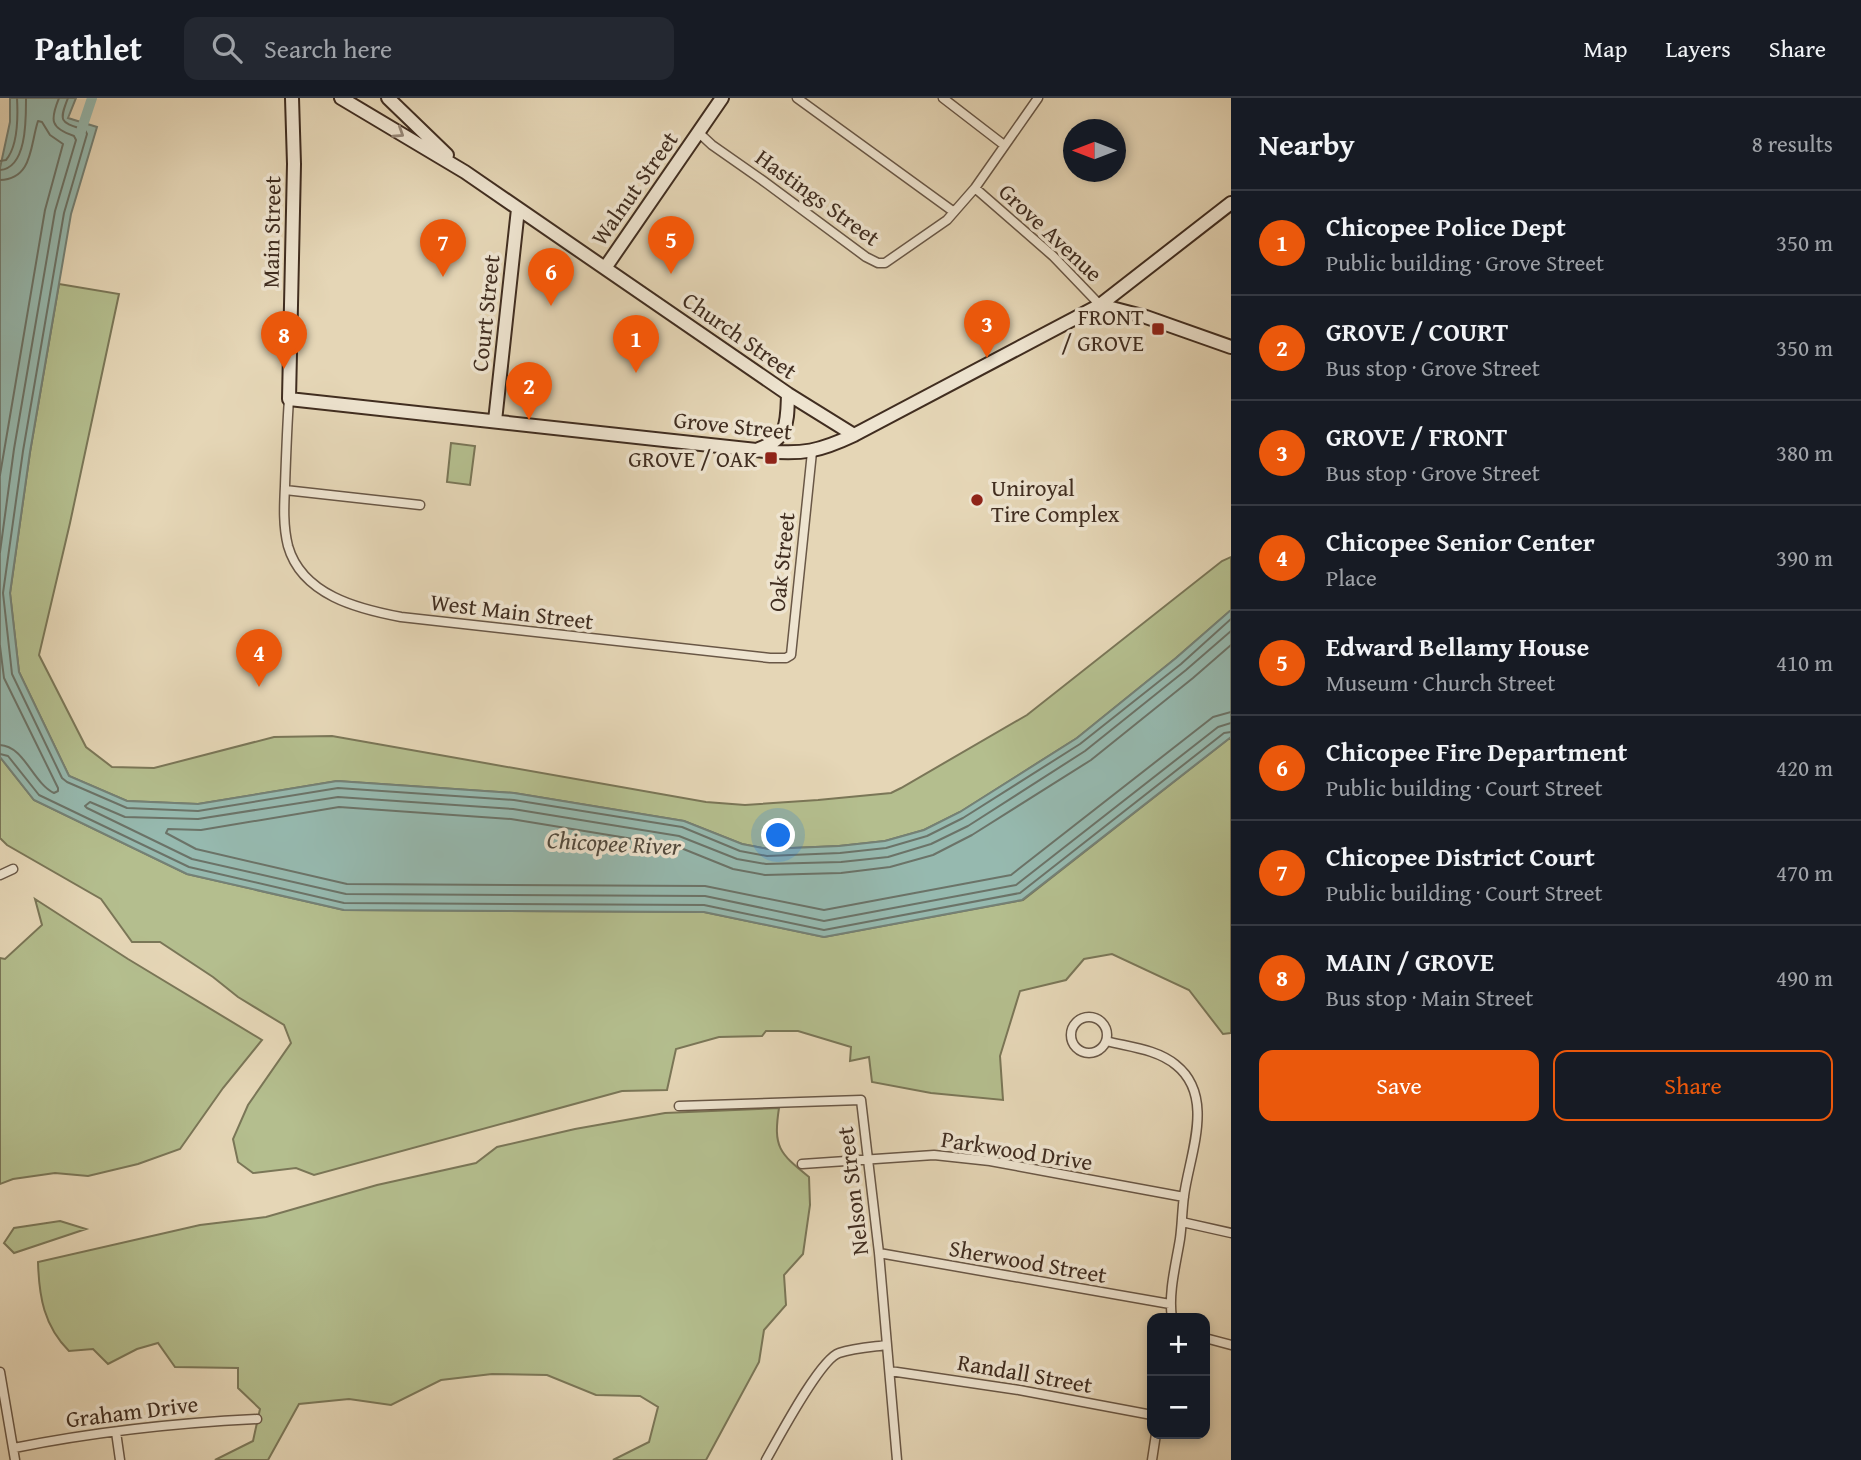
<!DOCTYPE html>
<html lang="en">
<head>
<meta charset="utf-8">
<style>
	:root { --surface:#171b24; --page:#242831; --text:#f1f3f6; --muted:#9ea1a6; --line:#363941; --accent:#ea580c }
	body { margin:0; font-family:"Gentium Book Plus",serif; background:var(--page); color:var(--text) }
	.controls { position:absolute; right:21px; bottom:21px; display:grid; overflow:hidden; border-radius:14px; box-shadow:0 4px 10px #0003 }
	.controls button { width:63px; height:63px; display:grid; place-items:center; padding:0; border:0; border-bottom:2px solid var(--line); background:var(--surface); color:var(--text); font:35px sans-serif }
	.compass { position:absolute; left:1063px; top:21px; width:63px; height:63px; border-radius:50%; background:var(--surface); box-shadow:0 4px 10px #0003; rotate:270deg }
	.you { position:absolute; left:779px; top:738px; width:24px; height:24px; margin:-18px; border:5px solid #fff; border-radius:50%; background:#1a73e8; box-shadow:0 0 0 10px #1a73e833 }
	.badge { display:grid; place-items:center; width:46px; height:46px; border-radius:50%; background:var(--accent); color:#fff; font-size:23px; font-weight:700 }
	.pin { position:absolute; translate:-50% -58px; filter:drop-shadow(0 2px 4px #0008) }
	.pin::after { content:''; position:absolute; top:37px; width:24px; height:21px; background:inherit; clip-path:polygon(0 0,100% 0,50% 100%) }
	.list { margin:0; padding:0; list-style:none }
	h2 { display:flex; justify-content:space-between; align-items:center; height:91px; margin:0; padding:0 28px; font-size:30px }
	h2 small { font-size:23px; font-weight:400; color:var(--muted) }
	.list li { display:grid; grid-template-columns:46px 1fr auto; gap:21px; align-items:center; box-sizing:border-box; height:105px; padding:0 28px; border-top:2px solid var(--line) }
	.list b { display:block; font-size:26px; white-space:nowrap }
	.list p { margin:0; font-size:23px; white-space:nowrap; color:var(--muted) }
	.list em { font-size:23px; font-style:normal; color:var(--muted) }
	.actions { display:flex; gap:14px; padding:21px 28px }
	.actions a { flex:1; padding:16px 0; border:2px solid var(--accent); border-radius:14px; text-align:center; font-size:24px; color:var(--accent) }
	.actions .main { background:var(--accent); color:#fff }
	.icon { flex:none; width:38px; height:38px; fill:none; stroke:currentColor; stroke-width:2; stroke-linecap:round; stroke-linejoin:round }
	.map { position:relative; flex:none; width:1231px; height:1362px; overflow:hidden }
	header { display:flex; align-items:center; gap:42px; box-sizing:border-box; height:98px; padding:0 35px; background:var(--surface); border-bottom:2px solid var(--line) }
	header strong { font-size:33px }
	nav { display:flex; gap:38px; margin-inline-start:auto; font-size:24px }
	.search { width:490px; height:63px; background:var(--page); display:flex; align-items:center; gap:18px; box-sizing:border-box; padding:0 24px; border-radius:14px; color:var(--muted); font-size:26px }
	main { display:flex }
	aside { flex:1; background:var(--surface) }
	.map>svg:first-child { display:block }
	.green { fill:#b4be8e; stroke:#7a7657; stroke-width:2 }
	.water { fill:#96b9af; stroke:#748176; stroke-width:2 }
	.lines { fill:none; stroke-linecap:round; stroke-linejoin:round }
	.shore { stroke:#6b7368; stroke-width:2 }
	.canal { stroke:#96b9af; stroke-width:10 }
	.street-casing { stroke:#695746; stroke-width:11 }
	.secondary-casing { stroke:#402d20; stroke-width:16 }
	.street { stroke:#eee4d0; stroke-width:8 }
	.secondary { stroke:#eee4d0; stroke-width:12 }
	.oneway { stroke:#978878 }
	.poi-dot { fill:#8f2418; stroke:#eee4d0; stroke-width:2.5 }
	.labels { text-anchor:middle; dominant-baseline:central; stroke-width:7; stroke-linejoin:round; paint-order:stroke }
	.street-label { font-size:23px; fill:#402d20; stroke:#eee4d0 }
	.poi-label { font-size:23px; fill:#402d20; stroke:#eee4d0; text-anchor:end }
	.water-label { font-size:24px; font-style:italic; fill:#51493d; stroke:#eee4d0 }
</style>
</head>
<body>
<header>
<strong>Pathlet</strong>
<div class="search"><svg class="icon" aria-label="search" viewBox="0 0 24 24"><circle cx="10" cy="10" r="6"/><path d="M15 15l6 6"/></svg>Search here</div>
<nav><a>Map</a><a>Layers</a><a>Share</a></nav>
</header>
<main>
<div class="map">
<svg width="1231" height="1362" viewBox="0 0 1231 1362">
	<rect width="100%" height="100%" fill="#e5d6b6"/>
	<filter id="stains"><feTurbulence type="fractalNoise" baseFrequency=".00286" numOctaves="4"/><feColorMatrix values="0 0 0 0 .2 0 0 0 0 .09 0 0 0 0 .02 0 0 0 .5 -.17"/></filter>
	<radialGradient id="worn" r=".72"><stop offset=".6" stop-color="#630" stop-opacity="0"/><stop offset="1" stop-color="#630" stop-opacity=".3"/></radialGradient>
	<path class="green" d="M 59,186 L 119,196 L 70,425 L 39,557 L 86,649 L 112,669 L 154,670 L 274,639 L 332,638 L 706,704 L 745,707 L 818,702 L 891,695 L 901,690 L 1027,617 L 1222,463 L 1231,459 L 1231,512 L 1176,560 L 1077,640 L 960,714 L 924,732 L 885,743 L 839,748 L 768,751 L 742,746 L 684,723 L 514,695 L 337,683 L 198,706 L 127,703 L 69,678 L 19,574 L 10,495 L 30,354 Z
		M 451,345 L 475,348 L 470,387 L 447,384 Z
		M 1231,639 L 1231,935 L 1223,936 L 1189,892 L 1112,856 L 1084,861 L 1066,882 L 1020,893 L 1000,958 L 1003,1002 L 931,995 L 872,984 L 869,959 L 850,963 L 851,949 L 798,933 L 766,933 L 762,938 L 719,939 L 676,951 L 667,992 L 622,993 L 314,1077 L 296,1070 L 253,1075 L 238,1064 L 233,1041 L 248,1007 L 291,945 L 284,927 L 238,899 L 213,879 L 160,844 L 132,844 L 101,801 L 7,747 L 0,740 L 0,659 L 34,702 L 187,776 L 344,812 L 704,814 L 824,839 L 1023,802 Z
		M 35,801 L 128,861 L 262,942 L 223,990 L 180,1051 L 138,1066 L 88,1078 L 55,1075 L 13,1081 L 0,1086 L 0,860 L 5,861 L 42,827 Z
		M 779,1010 C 773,1049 779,1055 809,1079 L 810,1107 L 803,1156 L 784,1177 L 786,1207 L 764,1232 L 759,1264 L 706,1362 L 613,1362 L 649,1344 L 658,1309 L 640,1298 L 596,1297 L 547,1277 L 492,1276 L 441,1282 L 391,1307 L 349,1301 L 299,1306 L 268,1362 L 215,1362 L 253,1343 L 260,1311 L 238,1290 L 238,1270 L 175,1269 L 158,1245 L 137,1251 L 108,1266 L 93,1251 L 69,1253 C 44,1228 39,1199 38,1164 L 200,1127 L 266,1119 L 377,1087 L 476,1065 L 497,1049 L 575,1031 L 665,1015 Z
		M 60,1123 L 86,1131 L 14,1155 L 4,1145 L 14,1130 Z"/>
	<path class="water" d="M 10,0 L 76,0 L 68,20 L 97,29 L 71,116 L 30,354 L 10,495 L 19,574 L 69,678 L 127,703 L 198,706 L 337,683 L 514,695 L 684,723 L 742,746 L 768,751 L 839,748 L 885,743 L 924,732 L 960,714 L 1077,640 L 1176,560 L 1231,512 L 1231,639 L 1022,802 L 824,839 L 704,814 L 344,812 L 187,776 L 34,702 L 0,659 L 0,70 L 10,24 Z"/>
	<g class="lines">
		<path class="shore" d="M 68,0 C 58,25 61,24 85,32 L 87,36 L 64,115 L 23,353 L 3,495 L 12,576 L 62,680 L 67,684 L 127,710 L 198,713 L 338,690 L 514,702 L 682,729 L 740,753 L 767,758 L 840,755 L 886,750 L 927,738 L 963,720 L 1080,646 L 1181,566 L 1231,521
			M 0,63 L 6,62 C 18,48 18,18 17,0
			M 0,72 C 27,70 26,21 26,0
			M 0,82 C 33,81 30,47 38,23 L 42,24 L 50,37 L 63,46 L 45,112 L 0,377
			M 0,454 L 14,351 L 55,113 L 76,42 L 74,38 C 50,30 50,22 59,0
			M 1231,533 L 1186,572 L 1085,653 L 968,728 L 931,746 L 888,759 L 841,764 L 766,766 L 737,761 L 679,738 L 513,711 L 338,699 L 198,721 L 125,719 L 90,704 L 85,708 L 87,710 L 192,761 L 346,796 L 705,798 L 824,823 L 1016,787 L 1218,629 L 1231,625
			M 1231,547 L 1193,580 L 1091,662 L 972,737 L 933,757 L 890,769 L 841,775 L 765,777 L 733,771 L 676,748 L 511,721 L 339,709 L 201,732 L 168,731 L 166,735 L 196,751 L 347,786 L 705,788 L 824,812 L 1011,777 L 1213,619 L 1231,614
			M 0,548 L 4,580 L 58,690 L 58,693 L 54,695 C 33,685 24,648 0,647
			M 0,656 L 8,658 L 39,697 L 189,769 L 344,805 L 704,807 L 824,832 L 1020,795 L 1224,635 L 1231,634"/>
		<path class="canal" d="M 80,36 L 92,0"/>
		<defs>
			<path id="street" d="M 797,0 L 954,114
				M 943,0 L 1004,47
				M 698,34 L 712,47 L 762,82 L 866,159 L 878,165 L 885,165 L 947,122 L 975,90 L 1038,0
				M 975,90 L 1053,158 L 1100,207
				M 289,301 C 287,330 286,359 285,388 C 284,408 283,428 288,448 C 302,497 358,511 401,519 L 770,560 L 786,560 L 791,557 L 812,354
				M 285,392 L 420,407
				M 0,777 L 13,771
				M1071 937a18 18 0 1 1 36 0a18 18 0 1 1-36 0Z
				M 1106,943 C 1129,949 1157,951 1176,967 C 1216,999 1189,1058 1184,1098 C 1182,1113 1182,1127 1180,1141 C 1176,1166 1168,1195 1172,1220
				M 679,1008 L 861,1002 L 879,1155 L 897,1362
				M 802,1066 L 934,1057 L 990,1063 L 1184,1099
				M 1182,1124 L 1231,1135
				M 879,1155 L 1170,1206
				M 1205,1240 L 1231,1247
				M 890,1273 L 1019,1292 L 1152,1317
				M 0,1274 L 15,1362
				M 116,1334 L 120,1362
				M 14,1350 C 94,1334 175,1325 257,1321
				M 766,1362 C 778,1341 820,1261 839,1255 C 854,1250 872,1249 887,1247
				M 1152,1362 L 1156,1336"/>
			<path id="secondary" d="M 292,0 L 294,66 L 289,301 L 765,353 C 802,357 820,353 854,337 L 1100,207 L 1231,105
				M 341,0 L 465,74 L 788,296 L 854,337
				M 388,0 L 447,57
				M 605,170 L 722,0
				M 1100,207 L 1146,219 L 1231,249
				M 495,323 L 518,111
				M 759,351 C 789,340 787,324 788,296"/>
		</defs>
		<use href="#street" class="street-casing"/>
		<use href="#secondary" class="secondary-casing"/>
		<use href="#street" class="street"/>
		<use href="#secondary" class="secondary"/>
	</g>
	<defs><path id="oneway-chevron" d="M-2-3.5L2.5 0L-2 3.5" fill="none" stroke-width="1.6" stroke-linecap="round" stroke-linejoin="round" transform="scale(1.75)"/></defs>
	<use class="oneway" href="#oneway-chevron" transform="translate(399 35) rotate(33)"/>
	<g class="poi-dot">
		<rect x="1151" y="224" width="14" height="14" rx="3.5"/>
		<rect x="764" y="353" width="14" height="14" rx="3.5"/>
		<circle cx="977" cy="402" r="7"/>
	</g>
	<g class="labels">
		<g class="street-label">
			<text transform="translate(634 90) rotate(-55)">Walnut Street</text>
			<text transform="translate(818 99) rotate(36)">Hastings Street</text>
			<text transform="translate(271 134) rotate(-89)">Main Street</text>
			<text transform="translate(1051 134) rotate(43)">Grove Avenue</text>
			<text transform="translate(485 215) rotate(-84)">Court Street</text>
			<text transform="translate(740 237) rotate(35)">Church Street</text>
			<text transform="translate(733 327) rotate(6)">Grove Street</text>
			<text transform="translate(781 464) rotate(-84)">Oak Street</text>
			<text transform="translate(512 513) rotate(7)">West Main Street</text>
			<text transform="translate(1017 1052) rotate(9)">Parkwood Drive</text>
			<text transform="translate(852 1093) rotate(-97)">Nelson Street</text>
			<text transform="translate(1028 1163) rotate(10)">Sherwood Street</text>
			<text transform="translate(1025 1275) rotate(10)">Randall Street</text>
			<text transform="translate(132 1313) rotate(-7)">Graham Drive</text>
		</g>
		<g class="poi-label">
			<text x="1144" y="218">FRONT<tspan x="1144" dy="26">/ GROVE</tspan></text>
			<text x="757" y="360">GROVE / OAK</text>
			<text x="991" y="389" text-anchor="start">Uniroyal<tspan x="991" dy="26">Tire Complex</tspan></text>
		</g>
		<g class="water-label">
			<text transform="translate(614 745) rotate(3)">Chicopee River</text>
		</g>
	</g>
	<rect width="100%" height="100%" filter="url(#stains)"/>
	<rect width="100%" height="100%" fill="url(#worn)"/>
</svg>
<div class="controls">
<button>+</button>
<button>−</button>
</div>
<svg class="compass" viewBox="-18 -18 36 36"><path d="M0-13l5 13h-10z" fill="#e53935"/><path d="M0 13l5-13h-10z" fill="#9ea1a6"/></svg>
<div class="you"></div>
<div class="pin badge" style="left:636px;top:275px">1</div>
<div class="pin badge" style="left:529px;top:322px">2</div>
<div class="pin badge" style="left:987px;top:260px">3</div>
<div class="pin badge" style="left:259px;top:589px">4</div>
<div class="pin badge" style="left:671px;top:176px">5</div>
<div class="pin badge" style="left:551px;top:208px">6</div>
<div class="pin badge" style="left:443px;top:179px">7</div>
<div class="pin badge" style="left:284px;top:271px">8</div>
</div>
<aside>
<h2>Nearby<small>8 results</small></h2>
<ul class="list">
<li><span class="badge">1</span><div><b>Chicopee Police Dept</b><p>Public building · Grove Street</p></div><em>350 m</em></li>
<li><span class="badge">2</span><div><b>GROVE / COURT</b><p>Bus stop · Grove Street</p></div><em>350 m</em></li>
<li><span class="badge">3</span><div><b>GROVE / FRONT</b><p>Bus stop · Grove Street</p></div><em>380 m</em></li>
<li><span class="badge">4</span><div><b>Chicopee Senior Center</b><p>Place</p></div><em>390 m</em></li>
<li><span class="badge">5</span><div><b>Edward Bellamy House</b><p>Museum · Church Street</p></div><em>410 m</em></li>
<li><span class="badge">6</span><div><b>Chicopee Fire Department</b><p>Public building · Court Street</p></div><em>420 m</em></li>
<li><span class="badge">7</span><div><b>Chicopee District Court</b><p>Public building · Court Street</p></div><em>470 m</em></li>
<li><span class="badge">8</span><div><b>MAIN / GROVE</b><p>Bus stop · Main Street</p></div><em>490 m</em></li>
</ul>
<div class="actions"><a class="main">Save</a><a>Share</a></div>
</aside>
</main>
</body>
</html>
